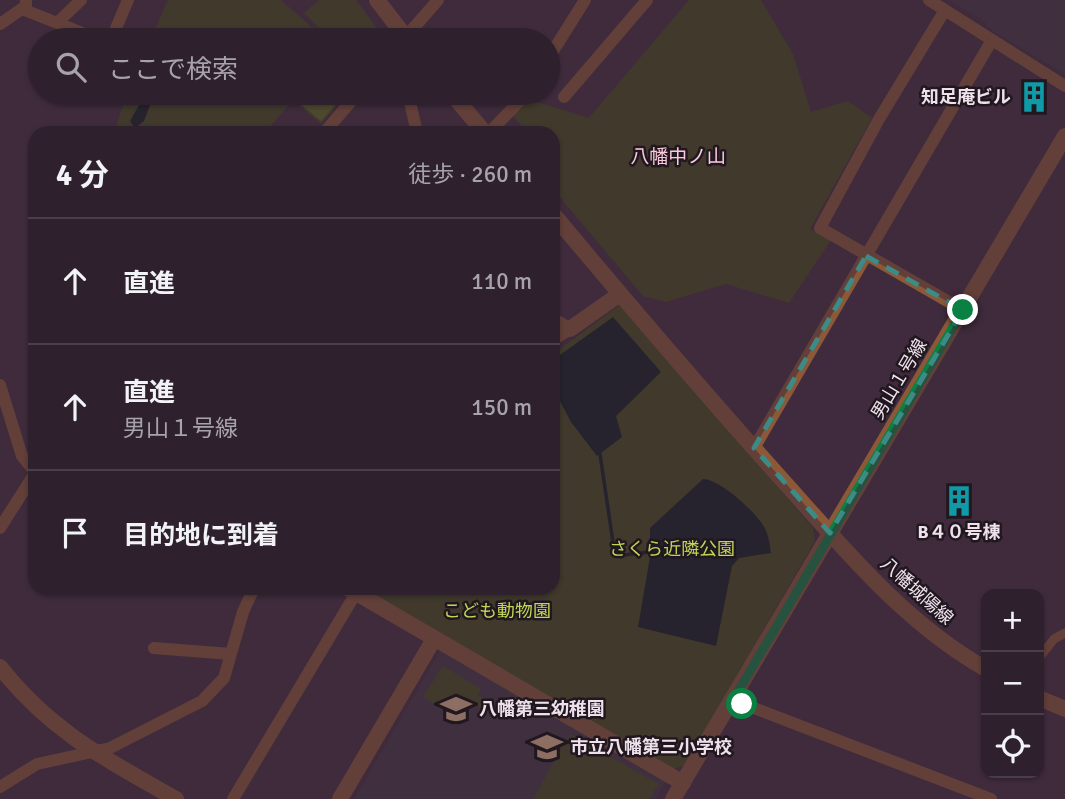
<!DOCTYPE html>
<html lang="ja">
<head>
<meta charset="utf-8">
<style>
	:root { --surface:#2f202e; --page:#372836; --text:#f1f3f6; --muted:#a7a3aa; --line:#4a3e4a }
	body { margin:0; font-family:Signika,"Noto Sans JP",sans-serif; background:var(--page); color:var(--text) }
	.controls { position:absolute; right:21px; bottom:21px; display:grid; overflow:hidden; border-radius:14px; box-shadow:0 2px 5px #0004 }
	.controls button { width:63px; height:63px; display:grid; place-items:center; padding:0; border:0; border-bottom:2px solid var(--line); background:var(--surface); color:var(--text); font:35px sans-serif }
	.stop { position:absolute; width:21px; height:21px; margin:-16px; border:5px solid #0b8043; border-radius:50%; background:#fff }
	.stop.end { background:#0b8043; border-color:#fff; box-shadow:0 2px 7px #0008 }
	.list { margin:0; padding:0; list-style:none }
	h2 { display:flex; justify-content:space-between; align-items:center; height:91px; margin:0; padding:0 28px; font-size:30px }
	h2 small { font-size:23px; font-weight:400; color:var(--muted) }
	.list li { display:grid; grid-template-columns:46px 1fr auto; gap:21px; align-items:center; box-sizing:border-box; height:126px; padding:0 28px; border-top:2px solid var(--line) }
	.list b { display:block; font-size:26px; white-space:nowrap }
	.list p { margin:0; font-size:23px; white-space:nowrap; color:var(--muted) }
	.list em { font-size:23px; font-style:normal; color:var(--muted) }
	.icon { flex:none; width:38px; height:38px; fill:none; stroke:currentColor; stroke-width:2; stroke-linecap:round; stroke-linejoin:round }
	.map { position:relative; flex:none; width:1065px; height:799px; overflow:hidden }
	.search { position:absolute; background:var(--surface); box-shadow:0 2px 5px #0004; left:28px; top:28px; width:532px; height:77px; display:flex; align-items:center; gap:18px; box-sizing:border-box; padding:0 24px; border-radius:38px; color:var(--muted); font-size:26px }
	.panel { position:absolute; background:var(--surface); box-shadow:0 2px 5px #0004; left:28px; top:126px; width:532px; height:469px; border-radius:21px }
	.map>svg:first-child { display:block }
	.education { fill:#423644 }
	.green { fill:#41491a }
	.forest { fill:#606c20 }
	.water { fill:#07191d }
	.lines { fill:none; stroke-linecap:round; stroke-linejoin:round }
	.stream { stroke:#07191d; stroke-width:3.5 }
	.pedestrian { stroke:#8c5837; stroke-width:9 }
	.minor { stroke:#8c5837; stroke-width:12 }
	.tertiary { stroke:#8c5837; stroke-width:16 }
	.route { stroke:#0b8043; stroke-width:9 }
	.marked { fill:none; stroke:#3c8b87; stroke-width:5; stroke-dasharray:14 9; stroke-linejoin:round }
	.labels { text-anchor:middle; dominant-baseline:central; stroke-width:5; stroke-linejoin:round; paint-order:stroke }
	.poi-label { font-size:18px; font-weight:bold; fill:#eee1ec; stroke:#20171f; text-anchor:start }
	.street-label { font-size:18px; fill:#eee1ec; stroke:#20171f }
	.park-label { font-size:18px; fill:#c0d656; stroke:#20171f }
	.neighbourhood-label { font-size:19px; fill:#fac9db; stroke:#20171f }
</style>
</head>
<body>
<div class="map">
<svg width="1065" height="799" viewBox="0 0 1065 799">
	<rect width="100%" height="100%" fill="#3f2b3d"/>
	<path class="education" d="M 950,0 L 1065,0 L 1065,74 L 987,27 L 986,22 Z
		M 440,651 L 666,780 L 655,799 L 355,799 Z"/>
	<path class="green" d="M 168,0 L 281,0 L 315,30 L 320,40 L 150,40 Z
		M 319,0 L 356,0 L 386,40 L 323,40 L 318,27 L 304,13 Z
		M 689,0 L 761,0 L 793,54 L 811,112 L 848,101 L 872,118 L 810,229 L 831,240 L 789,303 L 726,284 L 666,302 L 643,296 L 553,189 L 553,133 L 528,133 L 513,116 L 527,99 L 589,118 Z
		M 127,93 L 348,93 L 321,124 L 293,100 L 268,129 L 270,133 L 114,133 Z
		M 621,304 L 813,528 L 815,541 L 684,766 L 673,769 L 360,588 L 553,588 L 553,354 Z
		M 443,666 L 481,689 L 478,695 L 495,705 L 490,714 L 473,703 L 462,721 L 423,697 Z
		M 570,734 L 659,784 L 649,799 L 533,799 Z"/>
	<path class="forest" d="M 287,93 L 346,93 L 321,121 Z"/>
	<path class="water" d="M 146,93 L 152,93 L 153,97 L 144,121 L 135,128 L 130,121 Z
		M 613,317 L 661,372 L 616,416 L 622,437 L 597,456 L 571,422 L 553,388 L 553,360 Z
		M 703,479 C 720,479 760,515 766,531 C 769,537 770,546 771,553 L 739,558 L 732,566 L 716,646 L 638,627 L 650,557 L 650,528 Z"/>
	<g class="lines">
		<path class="stream" d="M 156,131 L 157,133
			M 600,454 L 615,556 L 650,552"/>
		<path class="pedestrian" d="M 1039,658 L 1054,639 L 1065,633"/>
		<path class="minor" d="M 929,0 L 1065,86
			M 22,9 L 100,40
			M 945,10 L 879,119 L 820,228 L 963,310
			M 57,23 L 81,0
			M 0,24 L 26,6 L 26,0
			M 111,40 L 128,0
			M 403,40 L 438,0
			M 548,59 L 585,0
			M 408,93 L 417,133
			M 564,97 L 647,0
			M 324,133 L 358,93
			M 489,133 L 527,93
			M 553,318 L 570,329 L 553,340
			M 0,385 L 22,456 L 35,472
			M 754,448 L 992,40
			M 0,528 L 35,473
			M 154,648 L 231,654
			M 733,700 L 991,799
			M 0,787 L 37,764 L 110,748 L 202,701 L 224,678 L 243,612 L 254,588
			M 233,799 L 356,593"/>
		<path class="tertiary" d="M 377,0 L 408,40
			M 451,93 L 485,133
			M 553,214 C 629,305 706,395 785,483 C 846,551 906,624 986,669
			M 570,329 L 620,294
			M 348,588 L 683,783
			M 0,667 C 50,731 107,760 176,799
			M 1039,698 L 1065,709
			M 340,799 L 434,639
			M 673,799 L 1065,136"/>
	</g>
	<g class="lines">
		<path class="route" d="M 742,704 L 733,700 L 963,310"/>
	</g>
	<path d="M0 0H1065V799H0ZM 866,256 L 963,310 L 830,533 L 754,448 Z" fill="#3f2b3d" fill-opacity=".55" fill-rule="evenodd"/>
	<path class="marked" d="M 866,256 L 963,310 L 830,533 L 754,448 Z"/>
	<defs>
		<symbol id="building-bare" viewBox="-9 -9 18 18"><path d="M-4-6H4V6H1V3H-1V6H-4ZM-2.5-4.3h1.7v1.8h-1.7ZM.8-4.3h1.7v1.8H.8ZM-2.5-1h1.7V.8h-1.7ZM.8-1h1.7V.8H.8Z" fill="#0f9aa8" stroke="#20171f" stroke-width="2.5" paint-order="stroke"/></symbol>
		<symbol id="school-bare" viewBox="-9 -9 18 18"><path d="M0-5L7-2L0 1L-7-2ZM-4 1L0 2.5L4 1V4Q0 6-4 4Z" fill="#8d6e63" stroke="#20171f" stroke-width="2.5" paint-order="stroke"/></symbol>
	</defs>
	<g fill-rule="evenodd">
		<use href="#building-bare" x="1012" y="75" width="44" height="44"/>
		<use href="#building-bare" x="937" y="479" width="44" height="44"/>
		<use href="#school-bare" x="434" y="687" width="44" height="44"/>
		<use href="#school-bare" x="525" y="725" width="44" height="44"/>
	</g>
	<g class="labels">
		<g class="poi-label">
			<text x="1011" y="97" text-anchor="end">知足庵ビル</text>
			<text x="959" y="532" text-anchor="middle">B４０号棟</text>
			<text x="479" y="709">八幡第三幼稚園</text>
			<text x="570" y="747">市立八幡第三小学校</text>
		</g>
		<g class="street-label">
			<text transform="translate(899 379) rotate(-59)">男山１号線</text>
			<text transform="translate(917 591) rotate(42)">八幡城陽線</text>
		</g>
		<g class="park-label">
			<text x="672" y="549">さくら近隣公園</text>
			<text x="497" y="611">こども動物園</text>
		</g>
		<g class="neighbourhood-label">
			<text x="678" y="157">八幡中ノ山</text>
		</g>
	</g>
</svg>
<div class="controls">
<button>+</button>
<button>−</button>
<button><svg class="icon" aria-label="locate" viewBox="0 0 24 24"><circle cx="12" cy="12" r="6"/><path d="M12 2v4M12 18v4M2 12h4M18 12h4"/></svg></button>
</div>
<div class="stop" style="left:742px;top:704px"></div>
<div class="stop end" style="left:963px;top:310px"></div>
<div class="search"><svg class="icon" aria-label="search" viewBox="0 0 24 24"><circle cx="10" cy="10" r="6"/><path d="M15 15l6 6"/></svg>ここで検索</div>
<section class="panel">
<h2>4 分<small>徒歩 · 260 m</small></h2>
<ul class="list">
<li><svg class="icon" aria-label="ahead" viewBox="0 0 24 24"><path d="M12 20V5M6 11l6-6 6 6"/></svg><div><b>直進</b></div><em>110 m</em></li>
<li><svg class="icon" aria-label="ahead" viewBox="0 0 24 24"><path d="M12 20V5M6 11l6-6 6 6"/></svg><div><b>直進</b><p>男山１号線</p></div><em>150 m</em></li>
<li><svg class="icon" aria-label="arrive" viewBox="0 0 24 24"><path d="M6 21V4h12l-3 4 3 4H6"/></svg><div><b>目的地に到着</b></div></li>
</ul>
</section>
</div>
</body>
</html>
